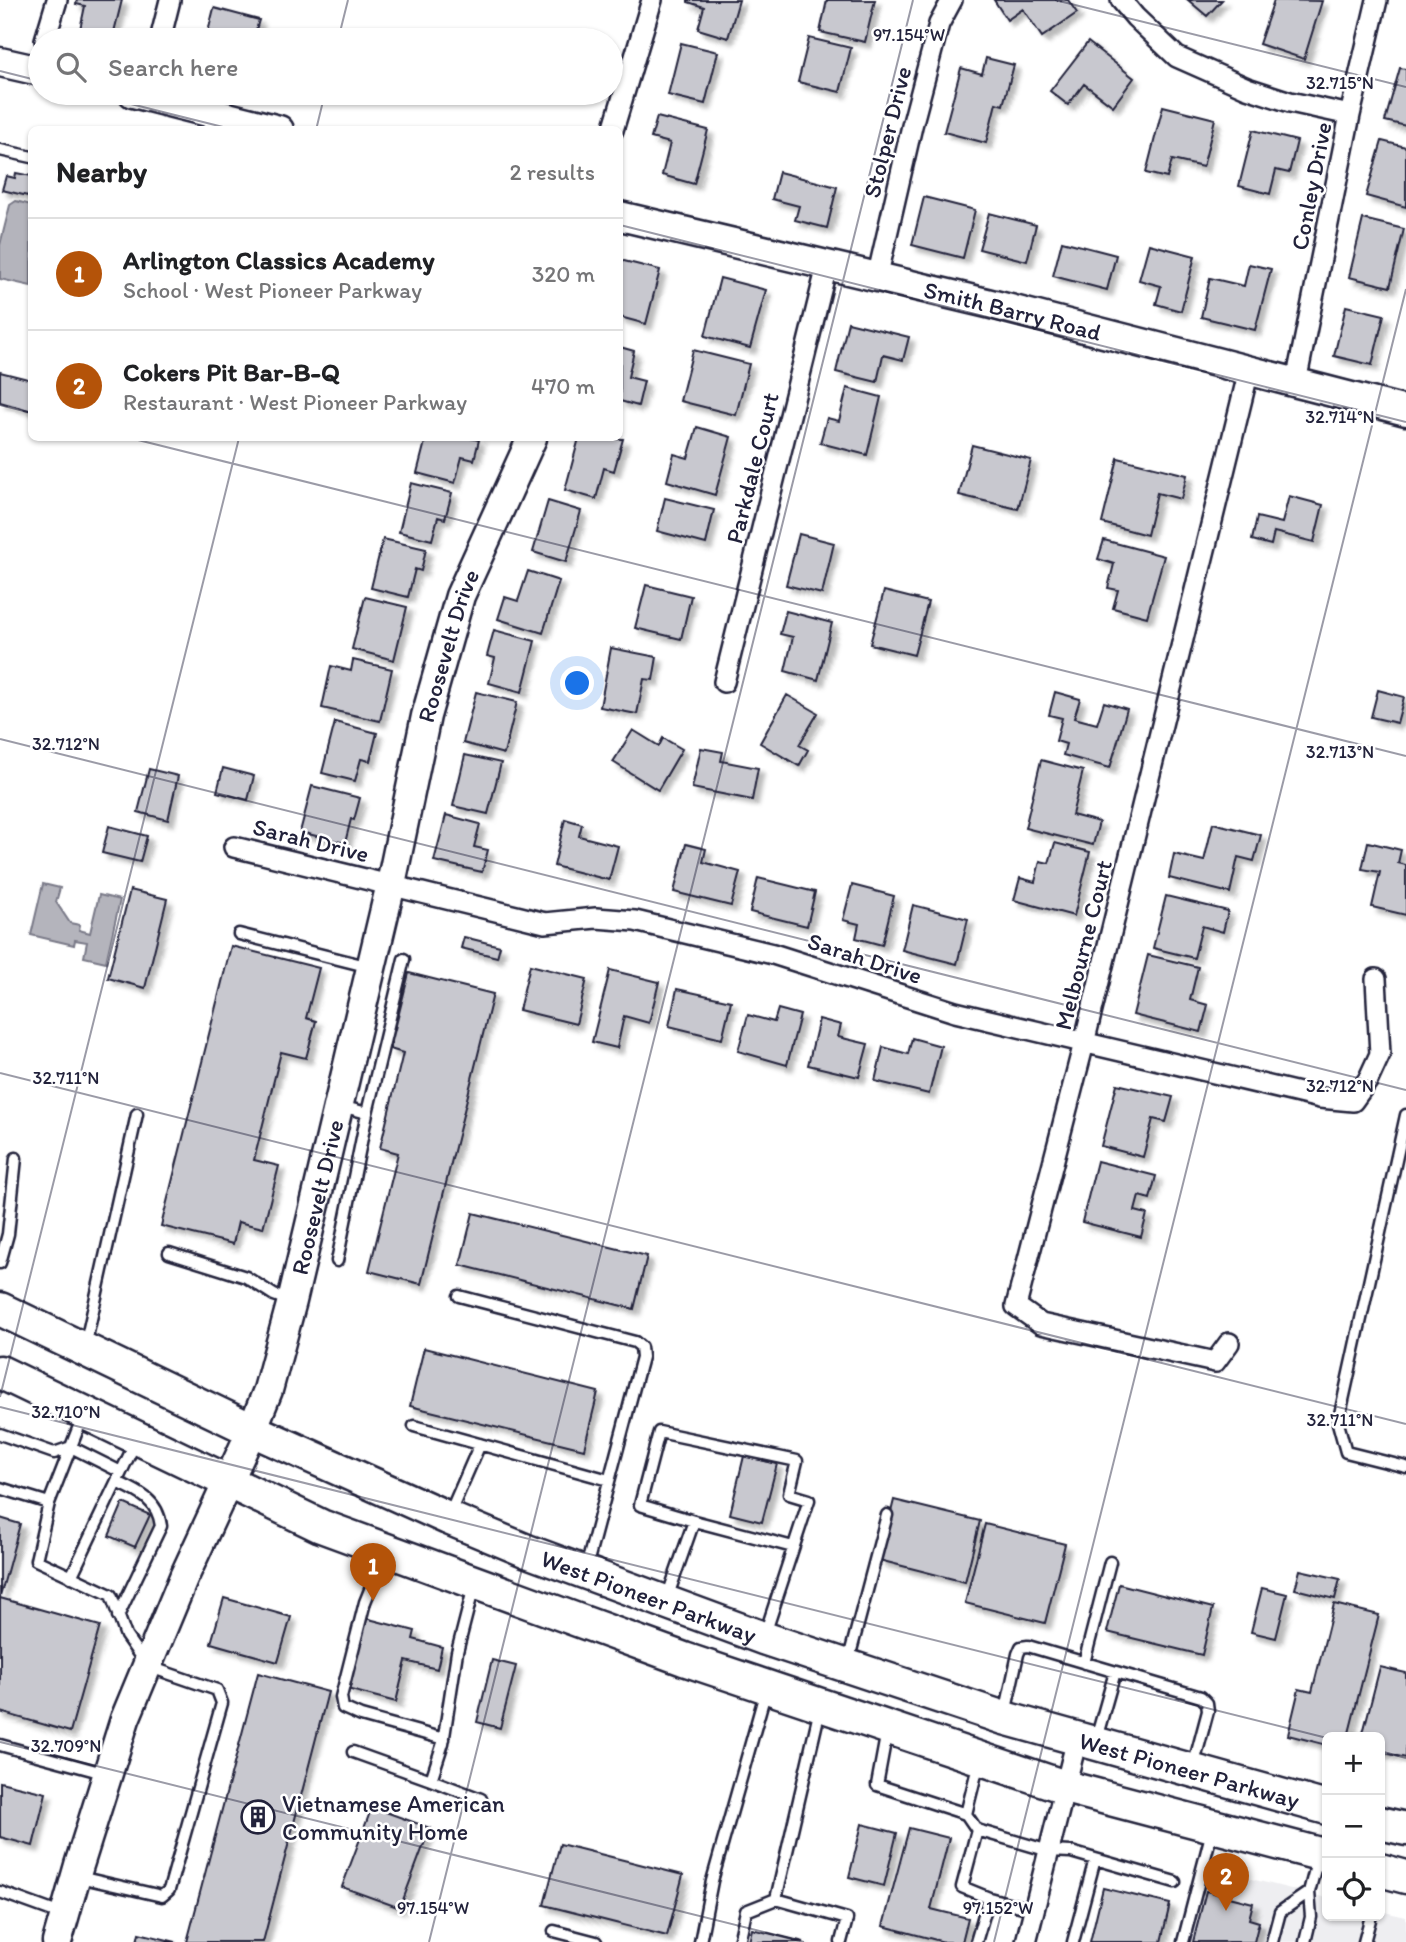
<!DOCTYPE html>
<html lang="en">
<head>
<meta charset="utf-8">
<style>
	:root { --surface:#fff; --page:#f2f2f2; --text:#202124; --muted:#757577; --line:#e0e0e0; --accent:#b45309 }
	body { margin:0; font-family:Itim,sans-serif; background:var(--page); color:var(--text) }
	.controls { position:absolute; right:21px; bottom:21px; display:grid; overflow:hidden; border-radius:10px; box-shadow:0 2px 5px #0004 }
	.controls button { width:63px; height:63px; display:grid; place-items:center; padding:0; border:0; border-bottom:2px solid var(--line); background:var(--surface); color:var(--text); font:35px sans-serif }
	.you { position:absolute; left:578px; top:684px; width:24px; height:24px; margin:-18px; border:5px solid #fff; border-radius:50%; background:#1a73e8; box-shadow:0 0 0 10px #1a73e833 }
	.badge { display:grid; place-items:center; width:46px; height:46px; border-radius:50%; background:var(--accent); color:#fff; font-size:23px; font-weight:700 }
	.pin { position:absolute; translate:-50% -58px; filter:drop-shadow(0 2px 4px #0008) }
	.pin::after { content:''; position:absolute; top:37px; width:24px; height:21px; background:inherit; clip-path:polygon(0 0,100% 0,50% 100%) }
	.list { margin:0; padding:0; list-style:none }
	h2 { display:flex; justify-content:space-between; align-items:center; height:91px; margin:0; padding:0 28px; font-size:30px }
	h2 small { font-size:23px; font-weight:400; color:var(--muted) }
	.list li { display:grid; grid-template-columns:46px 1fr auto; gap:21px; align-items:center; box-sizing:border-box; height:112px; padding:0 28px; border-top:2px solid var(--line) }
	.list b { display:block; font-size:26px; white-space:nowrap }
	.list p { margin:0; font-size:23px; white-space:nowrap; color:var(--muted) }
	.list em { font-size:23px; font-style:normal; color:var(--muted) }
	.icon { flex:none; width:38px; height:38px; fill:none; stroke:currentColor; stroke-width:2; stroke-linecap:round; stroke-linejoin:round }
	.map { position:relative; flex:none; width:1406px; height:1942px; overflow:hidden }
	.search { position:absolute; background:var(--surface); box-shadow:0 2px 5px #0004; left:28px; top:28px; width:595px; height:77px; display:flex; align-items:center; gap:18px; box-sizing:border-box; padding:0 24px; border-radius:38px; color:var(--muted); font-size:26px }
	.panel { position:absolute; background:var(--surface); box-shadow:0 2px 5px #0004; left:28px; top:126px; width:595px; height:315px; border-radius:10px }
	.map>svg:first-child { display:block }
	.built { fill:#eeeef1 }
	.water { fill:#b4b4bc; stroke:#7a7a88; stroke-width:2 }
	.building { fill:#c8c8cf; stroke:#22223b; stroke-width:2; filter:url(#shadow) }
	.lines { fill:none; stroke-linecap:round; stroke-linejoin:round }
	.lane-casing { stroke:#22223b; stroke-width:15 }
	.street-casing { stroke:#22223b; stroke-width:24 }
	.secondary-casing { stroke:#22223b; stroke-width:33 }
	.primary-casing { stroke:#22223b; stroke-width:37 }
	.lane { stroke:#fff; stroke-width:10 }
	.street { stroke:#fff; stroke-width:19 }
	.secondary { stroke:#fff; stroke-width:28 }
	.primary { stroke:#fff; stroke-width:32 }
	.ticks { fill:none; stroke:#22223b; stroke-width:2; stroke-opacity:0.45 }
	.labels { text-anchor:middle; dominant-baseline:central; stroke-width:5; stroke-linejoin:round; paint-order:stroke }
	.street-label { font-size:24px; fill:#22223b; stroke:#fff }
	.poi-label { font-size:24px; fill:#22223b; stroke:#fff; text-anchor:start }
	.ticks-label { font-size:18px; text-anchor:middle; fill:#22223b; stroke:#fff; stroke-width:5; stroke-linejoin:round; paint-order:stroke }
</style>
</head>
<body>
<div class="map">
<svg width="1406" height="1942" viewBox="0 0 1406 1942">
	<defs>
		<filter id="shadow"><feDropShadow dx="5.5" dy="5.5" stdDeviation="2" flood-color="#0004"/></filter>
	</defs>
	<rect width="100%" height="100%" fill="#fff"/>
	<filter id="ink" filterUnits="userSpaceOnUse"><feTurbulence type="fractalNoise" baseFrequency=".0143" numOctaves="2"/><feDisplacementMap in="SourceGraphic" scale="14" xChannelSelector="R" yChannelSelector="G"/><feConvolveMatrix kernelMatrix="1 2 1 2 8 2 1 2 1" color-interpolation-filters="sRGB"/></filter>
	<g filter="url(#ink)">
		<path class="built" d="M 1195,1865 L 1327,1898 L 1327,1916 L 1380,1916 L 1380,1911 L 1406,1917 L 1406,1942 L 1176,1942 Z"/>
		<path class="water" d="M 16,201 L 31,205 L 31,286 L 0,279 L 0,245 L 10,205 Z
			M 43,884 L 60,888 L 56,902 L 70,923 L 80,925 L 79,930 L 90,933 L 99,895 L 120,900 L 106,962 L 84,957 L 87,942 L 75,940 L 74,945 L 31,935 Z"/>
		<path class="building" d="M 77,0 L 122,0 L 112,40 L 79,34 L 85,6 L 76,4 Z
			M 688,0 L 739,0 L 728,38 L 698,29 L 704,7 L 688,2 Z
			M 827,0 L 875,0 L 865,42 L 820,32 Z
			M 994,0 L 1068,0 L 1077,13 L 1042,37 L 1023,9 L 1007,20 Z
			M 1188,0 L 1222,0 L 1207,16 Z
			M 1274,0 L 1322,1 L 1304,59 L 1259,44 Z
			M 214,8 L 259,20 L 253,40 L 243,38 L 242,40 L 206,40 Z
			M 809,38 L 851,48 L 840,92 L 798,82 Z
			M 1088,42 L 1134,78 L 1113,106 L 1084,84 L 1068,105 L 1050,91 Z
			M 681,43 L 718,52 L 705,104 L 668,95 Z
			M 986,58 L 1014,65 L 1003,105 L 996,103 L 986,143 L 944,132 L 961,68 L 982,74 Z
			M 1400,68 L 1406,69 L 1406,126 L 1385,121 Z
			M 1163,106 L 1215,119 L 1203,167 L 1172,160 L 1167,178 L 1146,173 Z
			M 657,117 L 708,130 L 694,184 L 662,175 L 670,143 L 651,138 Z
			M 1253,130 L 1297,141 L 1289,173 L 1276,170 L 1270,194 L 1239,186 Z
			M 1382,141 L 1406,147 L 1406,207 L 1366,196 Z
			M 779,172 L 837,187 L 827,228 L 795,220 L 799,206 L 772,199 Z
			M 16,173 L 32,176 L 32,197 L 2,190 L 6,176 L 15,178 Z
			M 924,197 L 975,210 L 963,258 L 912,245 Z
			M 989,213 L 1036,225 L 1027,261 L 979,249 Z
			M 1363,219 L 1404,229 L 1390,287 L 1349,277 Z
			M 1062,241 L 1116,255 L 1107,290 L 1053,276 Z
			M 1149,244 L 1195,256 L 1181,311 L 1156,304 L 1161,286 L 1139,280 Z
			M 620,260 L 660,270 L 646,324 L 620,317 Z
			M 1249,264 L 1271,269 L 1255,330 L 1201,317 L 1210,278 L 1244,286 Z
			M 720,278 L 766,290 L 750,348 L 705,336 Z
			M 1346,306 L 1384,315 L 1372,365 L 1334,356 Z
			M 848,322 L 909,337 L 903,360 L 883,355 L 877,382 L 836,372 Z
			M 620,347 L 634,351 L 628,377 L 644,381 L 638,406 L 620,401 Z
			M 693,350 L 749,364 L 736,415 L 680,401 Z
			M 0,372 L 32,380 L 32,411 L 0,402 Z
			M 847,388 L 881,397 L 867,455 L 820,443 L 827,418 L 839,421 Z
			M 697,427 L 731,437 L 715,495 L 667,481 L 674,454 L 688,458 Z
			M 426,438 L 470,438 L 479,440 L 474,460 L 462,457 L 455,483 L 417,473 Z
			M 579,438 L 623,439 L 614,471 L 604,468 L 596,499 L 565,490 Z
			M 972,445 L 1031,460 L 1018,509 L 959,495 Z
			M 1118,458 L 1187,475 L 1181,499 L 1157,493 L 1147,535 L 1102,523 Z
			M 411,483 L 452,493 L 445,519 L 438,517 L 432,540 L 399,532 Z
			M 1289,496 L 1323,505 L 1314,542 L 1274,532 L 1271,545 L 1252,540 L 1257,517 L 1282,523 Z
			M 665,498 L 714,510 L 706,544 L 657,531 Z
			M 548,501 L 581,511 L 566,562 L 533,552 Z
			M 799,534 L 834,543 L 822,594 L 786,585 Z
			M 383,539 L 426,549 L 421,571 L 415,569 L 408,597 L 371,588 Z
			M 1104,540 L 1164,556 L 1147,617 L 1113,608 L 1118,590 L 1108,588 L 1114,564 L 1098,559 Z
			M 528,571 L 559,581 L 543,633 L 498,619 L 505,597 L 518,601 Z
			M 646,585 L 691,596 L 681,639 L 635,628 Z
			M 884,591 L 928,602 L 914,655 L 870,644 Z
			M 365,597 L 407,607 L 394,660 L 352,649 Z
			M 786,611 L 832,623 L 818,680 L 785,671 L 793,637 L 780,634 Z
			M 494,630 L 535,641 L 522,692 L 489,683 L 495,658 L 487,656 Z
			M 611,648 L 657,657 L 653,680 L 644,679 L 637,714 L 600,707 Z
			M 353,660 L 392,669 L 380,721 L 322,708 L 331,666 L 351,671 Z
			M 1378,690 L 1404,697 L 1397,723 L 1371,717 Z
			M 476,692 L 517,702 L 504,754 L 463,743 Z
			M 1055,692 L 1080,699 L 1074,718 L 1097,724 L 1104,702 L 1127,709 L 1110,768 L 1063,755 L 1066,744 L 1056,741 L 1062,718 L 1049,715 Z
			M 787,695 L 818,713 L 799,745 L 808,750 L 799,766 L 760,743 Z
			M 335,722 L 377,733 L 370,761 L 361,759 L 355,781 L 322,773 Z
			M 633,730 L 659,746 L 663,738 L 682,749 L 658,790 L 613,762 Z
			M 701,748 L 723,752 L 721,761 L 758,768 L 752,800 L 692,788 Z
			M 465,755 L 501,763 L 488,814 L 453,806 Z
			M 1041,760 L 1083,771 L 1072,815 L 1099,822 L 1093,845 L 1025,828 Z
			M 223,768 L 254,776 L 248,800 L 217,792 Z
			M 149,769 L 178,776 L 168,820 L 138,812 Z
			M 312,786 L 360,798 L 354,820 L 351,819 L 345,843 L 300,832 Z
			M 446,815 L 480,824 L 474,847 L 488,850 L 482,872 L 434,861 Z
			M 565,819 L 582,824 L 579,836 L 618,846 L 609,880 L 554,866 Z
			M 1213,823 L 1261,835 L 1254,861 L 1238,857 L 1230,893 L 1169,878 L 1174,854 L 1204,861 Z
			M 109,826 L 147,836 L 140,862 L 102,853 Z
			M 1368,842 L 1401,850 L 1398,863 L 1406,865 L 1406,915 L 1372,907 L 1380,872 L 1362,869 Z
			M 1055,843 L 1090,852 L 1074,916 L 1014,900 L 1020,878 L 1035,882 L 1040,861 L 1049,863 Z
			M 686,844 L 706,849 L 703,862 L 740,872 L 731,906 L 674,892 Z
			M 758,878 L 815,892 L 807,926 L 750,912 Z
			M 852,885 L 894,896 L 882,945 L 856,938 L 859,924 L 843,920 Z
			M 130,890 L 167,899 L 145,988 L 108,978 Z
			M 1166,896 L 1228,911 L 1223,932 L 1202,926 L 1194,958 L 1153,948 Z
			M 913,905 L 968,919 L 957,964 L 902,950 Z
			M 464,937 L 500,946 L 497,957 L 461,948 Z
			M 231,946 L 319,968 L 306,1018 L 316,1021 L 306,1058 L 281,1052 L 254,1160 L 279,1166 L 263,1228 L 238,1222 L 233,1244 L 161,1226 Z
			M 1148,955 L 1198,967 L 1190,1000 L 1208,1005 L 1201,1032 L 1133,1015 Z
			M 530,965 L 587,979 L 576,1024 L 519,1010 Z
			M 610,970 L 659,982 L 649,1023 L 624,1016 L 617,1048 L 592,1042 Z
			M 409,973 L 493,994 L 421,1284 L 369,1271 L 398,1153 L 380,1148 L 403,1053 L 390,1049 Z
			M 677,989 L 731,1001 L 722,1039 L 669,1026 Z
			M 778,1009 L 800,1015 L 787,1065 L 738,1051 L 748,1015 L 774,1022 Z
			M 819,1019 L 841,1025 L 838,1037 L 868,1044 L 859,1077 L 808,1065 Z
			M 912,1038 L 941,1046 L 929,1094 L 875,1081 L 883,1047 L 908,1054 Z
			M 1117,1084 L 1173,1097 L 1166,1122 L 1153,1119 L 1143,1157 L 1101,1146 Z
			M 1097,1161 L 1156,1176 L 1150,1199 L 1139,1196 L 1135,1211 L 1147,1214 L 1141,1237 L 1082,1222 Z
			M 473,1213 L 647,1256 L 634,1309 L 460,1265 Z
			M 424,1348 L 598,1392 L 584,1449 L 410,1406 Z
			M 744,1456 L 777,1464 L 762,1522 L 730,1514 Z
			M 894,1500 L 980,1521 L 965,1582 L 879,1560 Z
			M 123,1503 L 150,1515 L 135,1547 L 109,1536 Z
			M 0,1518 L 20,1524 L 0,1597 Z
			M 985,1524 L 1065,1544 L 1045,1623 L 965,1603 Z
			M 1300,1570 L 1340,1579 L 1335,1599 L 1295,1589 Z
			M 1119,1584 L 1213,1608 L 1202,1655 L 1107,1632 Z
			M 1262,1588 L 1287,1594 L 1276,1638 L 1251,1632 Z
			M 0,1598 L 100,1626 L 70,1732 L 0,1712 Z
			M 224,1598 L 291,1617 L 278,1662 L 211,1643 Z
			M 1334,1604 L 1379,1615 L 1348,1737 L 1327,1737 L 1327,1745 L 1288,1735 L 1299,1689 L 1312,1692 Z
			M 365,1618 L 415,1631 L 413,1639 L 442,1647 L 437,1669 L 406,1661 L 396,1702 L 347,1689 Z
			M 492,1660 L 516,1666 L 500,1728 L 477,1722 Z
			M 1380,1667 L 1406,1673 L 1406,1758 L 1380,1752 L 1380,1737 L 1362,1737 Z
			M 258,1673 L 328,1692 L 263,1942 L 187,1942 Z
			M 0,1782 L 46,1793 L 33,1846 L 0,1837 Z
			M 372,1807 L 430,1828 L 400,1908 L 342,1887 Z
			M 862,1824 L 897,1833 L 884,1886 L 849,1877 Z
			M 909,1828 L 949,1838 L 931,1909 L 968,1918 L 962,1942 L 944,1942 L 883,1926 Z
			M 560,1844 L 683,1875 L 667,1936 L 544,1905 Z
			M 1103,1888 L 1170,1904 L 1161,1942 L 1090,1942 Z
			M 1206,1891 L 1253,1903 L 1249,1919 L 1259,1922 L 1254,1942 L 1193,1942 Z
			M 752,1929 L 804,1942 L 749,1942 Z
			M 139,1933 L 176,1942 L 137,1942 Z"/>
		<g class="lines">
			<defs>
				<path id="lane" d="M 0,150 L 32,157
					M 239,934 L 370,967
					M 341,1106 L 367,1113 L 404,959
					M 1406,1115 L 1338,1423 L 1346,1452 L 1406,1467
					M 169,1253 L 246,1277 L 274,1295 L 291,1301
					M 337,1261 L 367,1113
					M 0,1263 L 8,1234 L 16,1158
					M 459,1296 L 635,1342 L 641,1347 L 642,1357 L 586,1568
					M 85,1346 L 137,1114
					M 414,1426 L 609,1480
					M 0,1434 L 54,1453 L 71,1447 L 121,1472
					M 117,1482 C 139,1492 158,1500 161,1526 L 118,1616
					M 0,1488 L 49,1503
					M 449,1515 L 480,1444
					M 694,1521 L 793,1547
					M 384,1555 L 365,1602 L 341,1697 L 343,1708 L 361,1716 L 444,1739
					M 71,1577 L 136,1441
					M 667,1598 L 694,1521 L 640,1505 L 659,1432 L 797,1461 L 789,1494 L 809,1500 L 765,1634
					M 848,1662 L 887,1515
					M 1084,1663 L 1110,1562
					M 1005,1714 L 1018,1654 L 1021,1647 L 1028,1646 L 1201,1697 L 1207,1703 L 1208,1711 L 1193,1767
					M 887,1731 L 877,1785 L 966,1814 L 977,1830 L 1049,1851 L 1071,1852 L 1175,1882
					M 1096,1739 L 1115,1672
					M 0,1745 L 107,1774
					M 353,1752 L 431,1780 L 443,1743 L 457,1652 L 474,1586
					M 431,1780 L 481,1799
					M 966,1814 L 979,1762
					M 977,1830 L 962,1887 L 989,1898 L 1034,1910
					M 79,1877 L 162,1896 L 169,1890 L 222,1703 L 217,1690 L 147,1666 L 126,1636 L 111,1595 L 36,1560 L 49,1503 L 83,1416
					M 0,1892 L 61,1914
					M 776,1899 L 820,1709
					M 554,1931 L 596,1942
					M 700,1942 L 712,1881 L 766,1690
					M 739,1942 L 746,1911 L 776,1899 L 847,1919 L 841,1942
					M 976,1942 L 989,1898
					M 1073,1942 L 1095,1859
					M 1183,1942 L 1212,1831
					M 1272,1942 L 1280,1912 L 1309,1892
					M 1305,1942 L 1311,1917 L 1309,1892 L 1318,1858
					M 1364,1942 L 1371,1916"/>
				<path id="street" d="M 1121,0 L 1135,17 L 1177,57 L 1247,88 L 1290,102 L 1350,115
					M 45,40 L 57,0
					M 160,40 L 170,0
					M 613,130 L 652,0
					M 877,278 L 912,126 L 939,24 L 952,0
					M 1296,382 L 1350,115 L 1377,0
					M 724,682 L 827,266
					M 234,847 L 545,923 L 596,918 L 635,921 L 773,954 L 955,1012 L 1320,1098 L 1353,1101 L 1368,1080 L 1380,1054 L 1376,979
					M 1229,1343 L 1215,1362 L 1041,1324 L 1016,1306 L 1084,1043 L 1249,370
					M 1026,1942 L 1077,1739"/>
				<g id="secondary">
					<path d="M 0,62 L 40,71"/>
					<path d="M 133,93 L 279,130"/>
					<path id="s1" d="M 620,216 L 987,303 L 1406,411"/>
					<path id="s2" d="M 57,1942 L 79,1865 L 125,1719 L 184,1577 L 252,1430 L 268,1390 L 292,1301 L 391,884 L 426,716 L 460,596 L 532,438"/>
				</g>
				<g id="primary">
					<path id="s3" d="M 0,1309 L 252,1430 L 448,1518 L 527,1551 L 763,1638 L 1004,1718 L 1327,1808"/>
					<path d="M 0,1372 L 321,1526 L 580,1621 L 684,1659 L 1065,1787 L 1327,1856"/>
					<path d="M 1380,1823 L 1406,1829"/>
					<path d="M 1380,1870 L 1406,1877"/>
				</g>
			</defs>
			<use href="#lane" class="lane-casing"/>
			<use href="#street" class="street-casing"/>
			<use href="#secondary" class="secondary-casing"/>
			<use href="#primary" class="primary-casing"/>
			<use href="#lane" class="lane"/>
			<use href="#street" class="street"/>
			<use href="#secondary" class="secondary"/>
			<use href="#primary" class="primary"/>
		</g>
	</g>
	<path class="ticks" d="M 1055,0 L 1406,87M 338,40 L 348,0M 0,71 L 40,81M 87,93 L 235,130M 316,130 L 325,93M 620,225 L 1406,422M 0,405 L 32,413M 130,438 L 1406,756M 0,739 L 1406,1090M 0,1073 L 1406,1424M 0,1397 L 239,438M 0,1407 L 1327,1738M 0,1742 L 804,1942M 1380,1751 L 1406,1758M 429,1942 L 913,0M 994,1942 L 1406,289"/>
	<defs>
		<symbol id="building-ring" viewBox="-11 -11 22 22"><circle r="9.5" fill="#fff" stroke="#22223b" stroke-width="1.5"/><path d="M-4-6H4V6H1V3H-1V6H-4ZM-2.5-4.3h1.7v1.8h-1.7ZM.8-4.3h1.7v1.8H.8ZM-2.5-1h1.7V.8h-1.7ZM.8-1h1.7V.8H.8Z" fill="#22223b"/></symbol>
	</defs>
	<g fill-rule="evenodd">
		<use href="#building-ring" x="239" y="1798" width="38" height="38"/>
	</g>
	<g class="labels">
		<g class="street-label">
			<text transform="translate(887 132) rotate(-76)">Stolper Drive</text>
			<text transform="translate(1311 186) rotate(-79)">Conley Drive</text>
			<text stroke="none"><textPath href="#s1" startOffset="404">Smith Barry Road</textPath></text>
			<text transform="translate(752 468) rotate(-76)">Parkdale Court</text>
			<text stroke="none"><textPath href="#s2" startOffset="1358">Roosevelt Drive</textPath></text>
			<text transform="translate(311 840) rotate(14)">Sarah Drive</text>
			<text transform="translate(1083 945) rotate(-76)">Melbourne Court</text>
			<text transform="translate(865 958) rotate(18)">Sarah Drive</text>
			<text stroke="none"><textPath href="#s2" startOffset="791">Roosevelt Drive</textPath></text>
			<text stroke="none"><textPath href="#s3" startOffset="710">West Pioneer Parkway</textPath></text>
			<text stroke="none"><textPath href="#s3" startOffset="1278">West Pioneer Parkway</textPath></text>
		</g>
		<g class="poi-label">
			<text x="282" y="1803">Vietnamese American<tspan x="282" dy="28">Community Home</tspan></text>
		</g>
	</g>
	<g class="ticks-label">
		<text x="909" y="41">97.154°W</text>
		<text x="1340" y="89">32.715°N</text>
		<text x="1340" y="423">32.714°N</text>
		<text x="66" y="750">32.712°N</text>
		<text x="1340" y="758">32.713°N</text>
		<text x="66" y="1084">32.711°N</text>
		<text x="1340" y="1092">32.712°N</text>
		<text x="66" y="1418">32.710°N</text>
		<text x="1340" y="1426">32.711°N</text>
		<text x="66" y="1752">32.709°N</text>
		<text x="433" y="1914">97.154°W</text>
		<text x="998" y="1914">97.152°W</text>
	</g>
</svg>
<div class="controls">
<button>+</button>
<button>−</button>
<button><svg class="icon" aria-label="locate" viewBox="0 0 24 24"><circle cx="12" cy="12" r="6"/><path d="M12 2v4M12 18v4M2 12h4M18 12h4"/></svg></button>
</div>
<div class="you"></div>
<div class="pin badge" style="left:373px;top:1601px">1</div>
<div class="pin badge" style="left:1226px;top:1911px">2</div>
<div class="search"><svg class="icon" aria-label="search" viewBox="0 0 24 24"><circle cx="10" cy="10" r="6"/><path d="M15 15l6 6"/></svg>Search here</div>
<section class="panel">
<h2>Nearby<small>2 results</small></h2>
<ul class="list">
<li><span class="badge">1</span><div><b>Arlington Classics Academy</b><p>School · West Pioneer Parkway</p></div><em>320 m</em></li>
<li><span class="badge">2</span><div><b>Cokers Pit Bar-B-Q</b><p>Restaurant · West Pioneer Parkway</p></div><em>470 m</em></li>
</ul>
</section>
</div>
</body>
</html>
